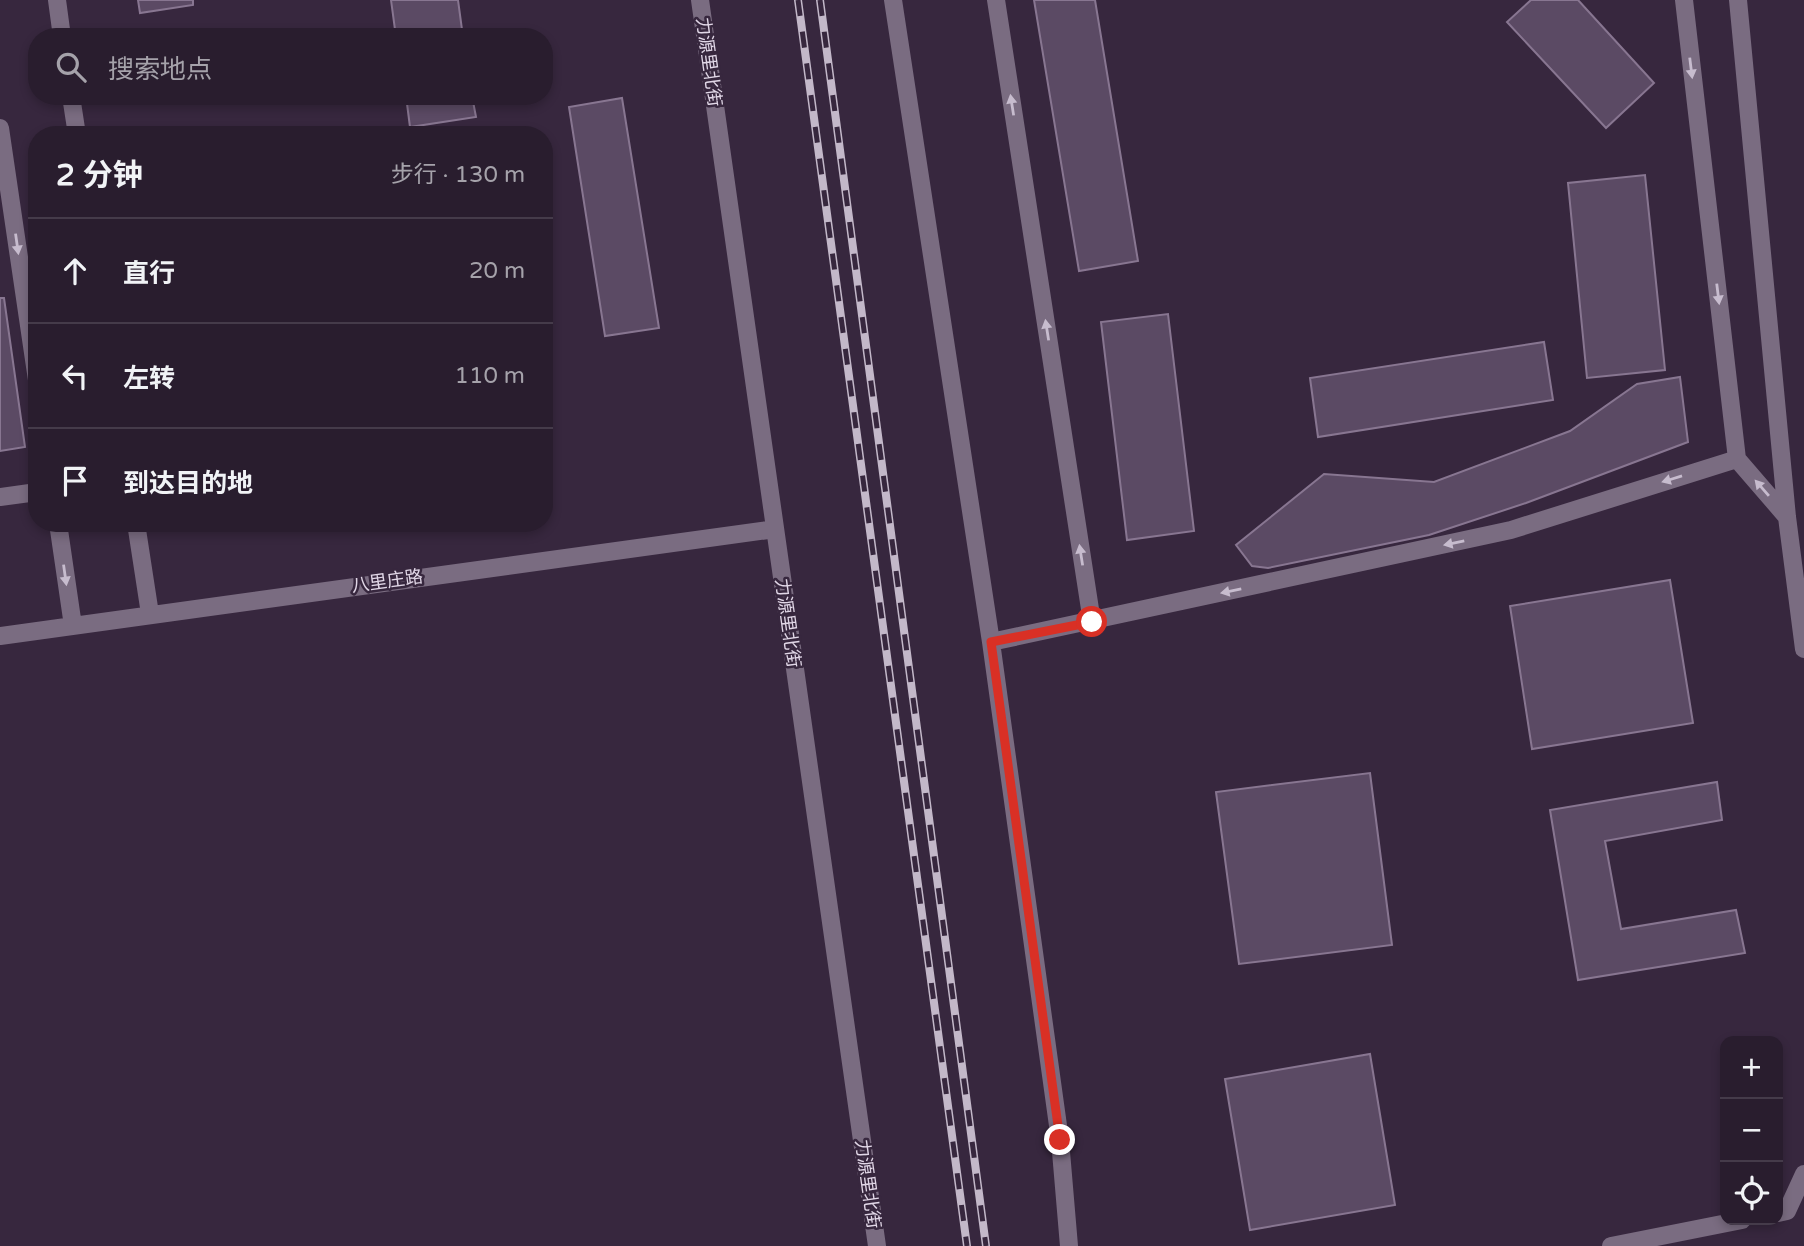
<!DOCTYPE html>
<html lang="zh">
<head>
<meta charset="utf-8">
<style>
	:root { --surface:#291d2e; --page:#352a3a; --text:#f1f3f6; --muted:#a5a2aa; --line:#453b4a }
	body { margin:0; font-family:"Varela Round","Noto Sans SC",sans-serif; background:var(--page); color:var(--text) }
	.controls { position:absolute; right:21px; bottom:21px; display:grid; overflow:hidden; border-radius:14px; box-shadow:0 4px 10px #0003 }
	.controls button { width:63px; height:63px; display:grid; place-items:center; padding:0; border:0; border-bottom:2px solid var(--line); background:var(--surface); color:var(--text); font:35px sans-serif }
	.stop { position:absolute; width:21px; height:21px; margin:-16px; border:5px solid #d93025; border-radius:50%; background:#fff }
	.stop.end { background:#d93025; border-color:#fff; box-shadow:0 2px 7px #0008 }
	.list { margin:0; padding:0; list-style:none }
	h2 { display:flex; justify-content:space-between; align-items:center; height:91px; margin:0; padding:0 28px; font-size:30px }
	h2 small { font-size:23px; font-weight:400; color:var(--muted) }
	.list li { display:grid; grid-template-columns:46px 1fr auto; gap:21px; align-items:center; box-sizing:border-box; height:105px; padding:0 28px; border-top:2px solid var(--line) }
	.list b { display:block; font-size:26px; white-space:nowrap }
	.list em { font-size:23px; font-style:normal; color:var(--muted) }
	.icon { flex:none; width:38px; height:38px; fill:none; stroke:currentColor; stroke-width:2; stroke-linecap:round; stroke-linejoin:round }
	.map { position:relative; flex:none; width:1804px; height:1246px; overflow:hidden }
	.search { position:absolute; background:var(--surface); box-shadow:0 4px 10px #0003; left:28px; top:28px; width:525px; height:77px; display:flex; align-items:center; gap:18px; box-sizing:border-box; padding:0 24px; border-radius:28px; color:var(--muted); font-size:26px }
	.panel { position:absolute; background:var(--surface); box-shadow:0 4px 10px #0003; left:28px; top:126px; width:525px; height:406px; border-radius:28px }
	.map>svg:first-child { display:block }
	.building { fill:#5b4a64; stroke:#887691; stroke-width:2 }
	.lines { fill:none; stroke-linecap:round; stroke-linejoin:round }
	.minor { stroke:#7a6c81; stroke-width:18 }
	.rail-casing { stroke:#c3b8c9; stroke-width:8 }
	.rail { stroke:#37273e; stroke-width:5; stroke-dasharray:16; stroke-linecap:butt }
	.oneway { fill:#c7bcce }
	.route { stroke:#d93025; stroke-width:9 }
	.labels { text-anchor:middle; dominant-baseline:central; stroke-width:5; stroke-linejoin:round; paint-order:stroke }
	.street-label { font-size:18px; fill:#e1d7e7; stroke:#37273e }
</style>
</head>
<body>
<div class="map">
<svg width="1804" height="1246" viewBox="0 0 1804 1246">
	<rect width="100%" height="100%" fill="#37273e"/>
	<path class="building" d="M 138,0 L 193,0 L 193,5 L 140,13 Z
		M 391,0 L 458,0 L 463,37 L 396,37 Z
		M 1034,0 L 1095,0 L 1138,261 L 1079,271 Z
		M 1531,0 L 1578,0 L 1654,83 L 1606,128 L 1507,22 Z
		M 406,96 L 472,96 L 476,117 L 410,127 Z
		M 622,98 L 659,328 L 605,336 L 569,107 Z
		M 1645,175 L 1665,370 L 1587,378 L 1568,183 Z
		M 0,298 L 4,298 L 25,447 L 0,451 Z
		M 1168,314 L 1194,531 L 1127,540 L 1101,322 Z
		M 1544,342 L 1553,400 L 1318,437 L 1310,378 Z
		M 1680,377 L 1688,442 L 1526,503 L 1429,535 L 1268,568 L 1252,566 L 1236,545 L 1324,474 L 1434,482 L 1570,431 L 1637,384 Z
		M 1670,580 L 1693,723 L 1532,749 L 1510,606 Z
		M 1370,773 L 1392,945 L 1239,964 L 1216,792 Z
		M 1717,782 L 1722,820 L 1605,841 L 1621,929 L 1736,910 L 1745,953 L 1578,980 L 1550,810 Z
		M 1370,1054 L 1395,1205 L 1250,1230 L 1225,1079 Z"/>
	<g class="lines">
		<path class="minor" d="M 57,0 L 62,37
			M 700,0 L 877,1246
			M 893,0 L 991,642 L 1060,1140 L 1069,1246
			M 996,0 L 1092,622
			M 1684,0 L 1737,459 L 1787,517
			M 1738,0 L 1787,517 L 1804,649
			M 71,96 L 77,135
			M 0,128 L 37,380
			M 0,497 L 37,492
			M 58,523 L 73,626
			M 136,523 L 150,614
			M 0,636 L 775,529
			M 991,642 L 1511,530 L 1737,459
			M 1778,1213 L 1787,1211 L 1804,1174
			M 1611,1246 L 1742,1220"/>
		<defs>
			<path id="rail" d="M 798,0 L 967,1246
				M 820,0 L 986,1246"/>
		</defs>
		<use href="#rail" class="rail-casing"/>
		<use href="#rail" class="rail"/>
	</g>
	<defs><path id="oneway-solid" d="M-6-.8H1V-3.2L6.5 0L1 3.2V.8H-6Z" transform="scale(1.75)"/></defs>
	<g class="oneway">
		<use href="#oneway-solid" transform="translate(1691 68) rotate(83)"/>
		<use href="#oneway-solid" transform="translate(1012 105) rotate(-99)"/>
		<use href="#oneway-solid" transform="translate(17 244) rotate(82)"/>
		<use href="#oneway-solid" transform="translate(1718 294) rotate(83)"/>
		<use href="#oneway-solid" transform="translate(1047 330) rotate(-99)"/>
		<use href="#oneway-solid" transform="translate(1672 479) rotate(163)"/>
		<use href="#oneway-solid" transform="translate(1762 488) rotate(-131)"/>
		<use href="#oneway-solid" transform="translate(1454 543) rotate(168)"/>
		<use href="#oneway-solid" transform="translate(1081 555) rotate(-99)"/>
		<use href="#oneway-solid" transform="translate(65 575) rotate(82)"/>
		<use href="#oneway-solid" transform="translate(1231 591) rotate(168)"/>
	</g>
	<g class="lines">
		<path class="route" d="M 1060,1140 L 991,642 L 1092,622"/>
	</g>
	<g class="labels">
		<g class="street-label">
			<text transform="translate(709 62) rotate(82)">力源里北街</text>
			<text transform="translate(387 581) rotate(-8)">八里庄路</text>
			<text transform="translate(788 623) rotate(82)">力源里北街</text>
			<text transform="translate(868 1184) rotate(82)">力源里北街</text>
		</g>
	</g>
</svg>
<div class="controls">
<button>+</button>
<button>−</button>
<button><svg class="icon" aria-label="locate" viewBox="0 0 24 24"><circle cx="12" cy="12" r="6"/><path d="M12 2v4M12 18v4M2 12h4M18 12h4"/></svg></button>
</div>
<div class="stop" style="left:1092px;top:622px"></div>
<div class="stop end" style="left:1060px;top:1140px"></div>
<div class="search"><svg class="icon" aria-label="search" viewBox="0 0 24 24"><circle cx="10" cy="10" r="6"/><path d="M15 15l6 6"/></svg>搜索地点</div>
<section class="panel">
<h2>2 分钟<small>步行 · 130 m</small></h2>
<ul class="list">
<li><svg class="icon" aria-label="ahead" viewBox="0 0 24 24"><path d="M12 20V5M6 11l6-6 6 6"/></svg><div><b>直行</b></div><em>20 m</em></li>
<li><svg class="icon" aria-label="left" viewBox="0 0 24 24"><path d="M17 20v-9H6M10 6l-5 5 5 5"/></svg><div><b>左转</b></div><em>110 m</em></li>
<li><svg class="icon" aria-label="arrive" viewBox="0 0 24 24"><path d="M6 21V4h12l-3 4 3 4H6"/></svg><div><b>到达目的地</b></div></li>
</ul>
</section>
</div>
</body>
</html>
